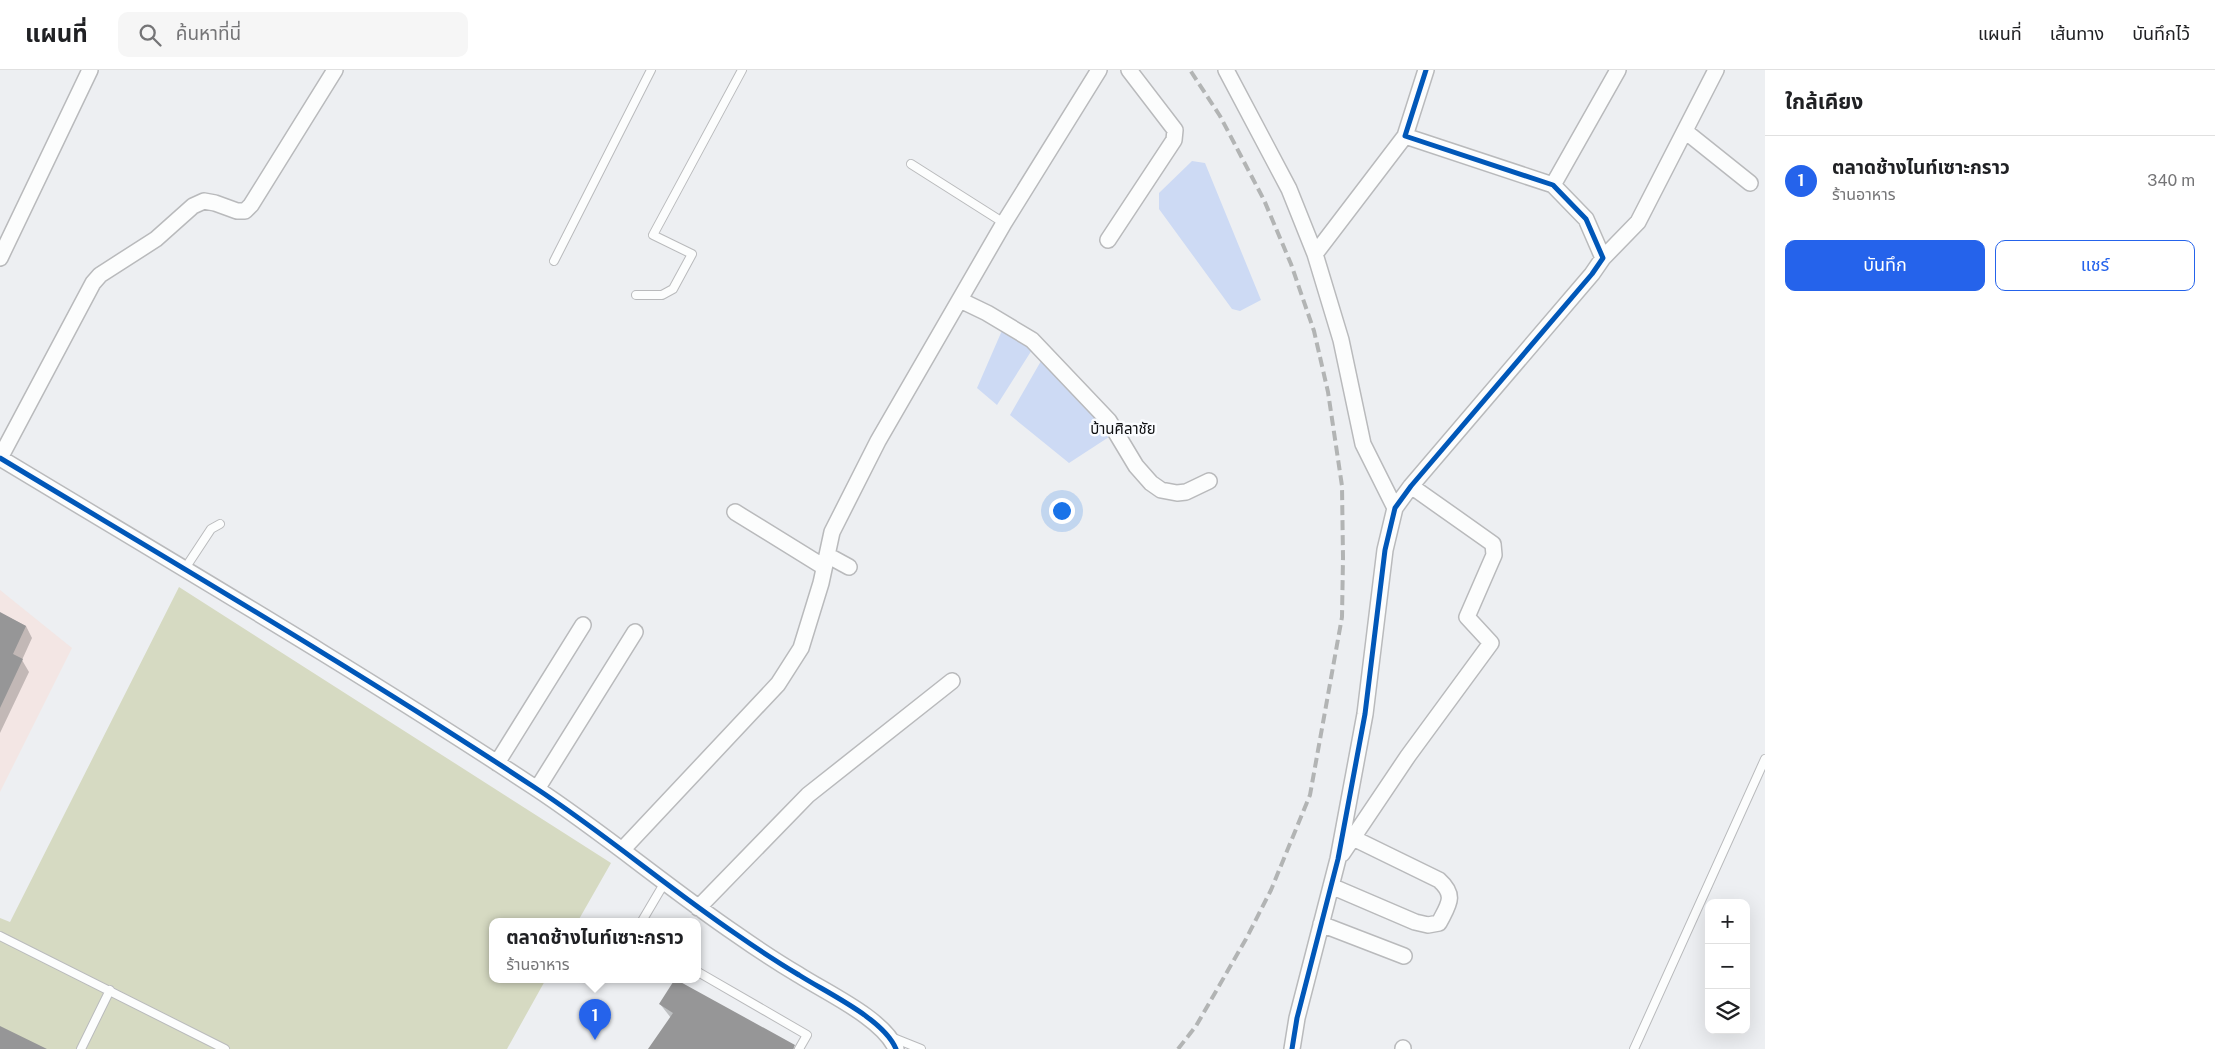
<!DOCTYPE html>
<html lang="th">
<head>
<meta charset="utf-8">
<style>
	:root { --surface:#fff; --page:#f6f6f6; --text:#202124; --muted:#757577; --line:#e0e0e0; --accent:#2563eb }
	body { margin:0; font-family:"Public Sans","Noto Sans Thai",sans-serif; background:var(--page); color:var(--text) }
	.controls { position:absolute; right:15px; bottom:15px; display:grid; overflow:hidden; border-radius:10px; box-shadow:0 5px 20px #0002 }
	.controls button { width:45px; height:45px; display:grid; place-items:center; padding:0; border:0; border-bottom:1px solid var(--line); background:var(--surface); color:var(--text); font:25px sans-serif }
	.you { position:absolute; left:1061px; top:440px; width:18px; height:18px; margin:-12px; border:4px solid #fff; border-radius:50%; background:#1a73e8; box-shadow:0 0 0 8px #1a73e833 }
	.badge { display:grid; place-items:center; width:32px; height:32px; border-radius:50%; background:var(--accent); color:#fff; font-size:16px; font-weight:700 }
	.pin { position:absolute; translate:-50% -41px; filter:drop-shadow(0 1px 2px #0008) }
	.pin::after { content:''; position:absolute; top:26px; width:18px; height:15px; background:inherit; clip-path:polygon(0 0,100% 0,50% 100%) }
	.popup { position:absolute; left:489px; top:848px; width:212px; height:65px; box-sizing:border-box; display:grid; place-content:center; border-radius:10px; background:var(--surface); filter:drop-shadow(0 1px 4px #0005); font-size:16px; white-space:nowrap; color:var(--muted) }
	.popup b { font-size:19px; color:var(--text) }
	.popup::after { content:''; position:absolute; left:50%; top:100%; margin-left:-10px; border:10px solid transparent; border-top-color:var(--surface) }
	.list { margin:0; padding:0; list-style:none }
	h2 { display:flex; justify-content:space-between; align-items:center; height:65px; margin:0; padding:0 20px; font-size:21px }
	h2 small { font-size:16px; font-weight:400; color:var(--muted) }
	.list li { display:grid; grid-template-columns:32px 1fr auto; gap:15px; align-items:center; box-sizing:border-box; height:90px; padding:0 20px; border-top:1px solid var(--line) }
	.list b { display:block; font-size:19px; white-space:nowrap }
	.list p { margin:0; font-size:16px; white-space:nowrap; color:var(--muted) }
	.list em { font-size:16px; font-style:normal; color:var(--muted) }
	.actions { display:flex; gap:10px; padding:15px 20px }
	.actions a { flex:1; padding:11px 0; border:1px solid var(--accent); border-radius:10px; text-align:center; font-size:18px; color:var(--accent) }
	.actions .main { background:var(--accent); color:#fff }
	.icon { flex:none; width:28px; height:28px; fill:none; stroke:currentColor; stroke-width:2; stroke-linecap:round; stroke-linejoin:round }
	.map { position:relative; flex:none; width:1765px; height:979px; overflow:hidden }
	header { display:flex; align-items:center; gap:30px; box-sizing:border-box; height:70px; padding:0 25px; background:var(--surface); border-bottom:1px solid var(--line) }
	header strong { font-size:24px }
	nav { display:flex; gap:28px; margin-inline-start:auto; font-size:18px }
	.search { width:350px; height:45px; background:var(--page); display:flex; align-items:center; gap:12px; box-sizing:border-box; padding:0 18px; border-radius:10px; color:var(--muted); font-size:19px }
	main { display:flex }
	aside { flex:1; background:var(--surface) }
	.map>svg:first-child { display:block }
	.commercial { fill:#f3e6e4 }
	.green { fill:#d6dac2 }
	.water { fill:#cddaf4 }
	.shadow { fill:#0003 }
	.building { fill:#969697 }
	.lines { fill:none; stroke-linecap:round; stroke-linejoin:round }
	.service-casing { stroke:#b9babc; stroke-width:10 }
	.minor-casing { stroke:#b9babc; stroke-width:18 }
	.service { stroke:#fcfdfd; stroke-width:8 }
	.minor { stroke:#fcfdfd; stroke-width:15 }
	.rail { stroke:#b2b4b4; stroke-width:4; stroke-dasharray:10 5; stroke-linecap:butt }
	.cycleway-casing { stroke:#fafcff; stroke-width:8 }
	.cycleway { stroke:#0057b8; stroke-width:5 }
	.labels { text-anchor:middle; dominant-baseline:central; stroke-width:5; stroke-linejoin:round; paint-order:stroke }
	.quarter-label { font-size:15px; fill:#0f1012; stroke:#fafcff }
</style>
</head>
<body>
<header>
<strong>แผนที่</strong>
<div class="search"><svg class="icon" aria-label="search" viewBox="0 0 24 24"><circle cx="10" cy="10" r="6"/><path d="M15 15l6 6"/></svg>ค้นหาที่นี่</div>
<nav><a>แผนที่</a><a>เส้นทาง</a><a>บันทึกไว้</a></nav>
</header>
<main>
<div class="map">
<svg width="1765" height="979" viewBox="0 0 1765 979">
	<rect width="100%" height="100%" fill="#edeff2"/>
	<path class="commercial" d="M 0,520 L 72,578 L 0,722 Z"/>
	<path class="green" d="M 179,517 L 611,793 L 578,851 L 492,851 L 492,909 L 546,909 L 507,979 L 0,979 L 0,848 L 10,852 Z"/>
	<path class="water" d="M 1192,91 L 1205,93 L 1261,230 L 1240,241 L 1232,239 L 1159,139 L 1159,123 Z
		M 1007,249 L 1037,272 L 997,335 L 977,318 Z
		M 1041,291 L 1112,365 L 1069,393 L 1010,345 Z"/>
	<path class="shadow" d="M 0,543 L 26,556 L 32,568 L 22,590 L 29,602 L 0,663 Z
		M 660,934 L 794,976 L 795,979 L 649,979 L 671,948 Z"/>
	<path class="building" d="M 0,542 L 26,556 L 13,584 L 23,589 L 0,638 Z
		M 675,909 L 795,975 L 793,979 L 648,979 L 673,943 L 659,934 Z
		M 0,956 L 47,979 L 0,979 Z"/>
	<g class="lines">
		<defs>
			<path id="service" d="M 911,94 L 1004,153
				M 554,191 L 651,0
				M 636,225 L 662,225 L 673,219 L 692,184 L 653,165 L 742,0
				M 184,500 L 211,459 L 220,454
				M 642,851 L 665,812
				M 0,866 L 225,979
				M 698,902 L 807,965 L 799,979
				M 891,967 L 921,979
				M 81,979 L 110,920
				M 1634,979 L 1765,689"/>
			<path id="minor" d="M 1226,0 L 1289,119 L 1315,184 L 1341,270 L 1363,374 L 1395,438
				M 1685,61 L 1750,113
				M 1553,115 L 1618,0
				M 1108,170 L 1174,70 L 1175,60 L 1129,0
				M 1315,184 L 1405,66
				M 0,188 L 90,0
				M 1603,188 L 1638,152 L 1716,0
				M 960,230 L 987,243 L 1032,270 L 1109,351 L 1136,396 L 1151,413 L 1161,420 L 1177,423 L 1186,422 L 1209,411
				M 0,388 C 179,496 360,602 534,717 C 604,763 667,817 736,864 C 756,878 777,892 799,905 C 827,923 884,949 896,979
				M 0,388 L 93,213 L 100,205 L 156,169 L 193,136 L 204,131 L 215,133 L 237,141 L 245,141 L 251,135 L 335,0
				M 735,442 L 824,497
				M 827,485 L 849,497
				M 497,693 L 583,555
				M 537,719 L 635,562
				M 623,779 L 778,614 L 801,578 L 821,513 L 832,462 L 878,371 L 1004,153 L 1099,0
				M 1342,784 L 1408,686 L 1491,573 L 1467,547 L 1494,485 L 1493,474 L 1411,416
				M 1331,816 L 1415,852 L 1428,855 L 1439,853 C 1448,835 1457,826 1439,810 L 1353,768
				M 698,838 L 808,725 L 952,611
				M 1321,854 L 1404,886
				M 1292,979 L 1297,948 L 1338,789 L 1365,644 L 1385,480 L 1395,438 L 1411,416 L 1592,204 L 1603,188 L 1586,149 L 1553,115 L 1405,66 L 1426,0
				M 1403,979 L 1403,978"/>
		</defs>
		<use href="#service" class="service-casing"/>
		<use href="#minor" class="minor-casing"/>
		<use href="#service" class="service"/>
		<use href="#minor" class="minor"/>
		<path class="rail" d="M 1178,979 L 1196,956 L 1246,869 L 1271,820 L 1310,725 L 1342,547 L 1343,488 L 1342,416 L 1328,322 L 1314,261 L 1291,194 L 1264,130 L 1220,46 L 1190,0"/>
		<defs>
			<path id="cycleway" d="M 0,388 C 179,496 360,602 534,717 C 604,763 667,817 736,864 C 756,878 777,892 799,905 C 827,923 884,949 896,979
				M 1292,979 L 1297,948 L 1338,789 L 1365,644 L 1385,480 L 1395,438 L 1411,416 L 1592,204 L 1603,188 L 1586,149 L 1553,115 L 1405,66 L 1426,0"/>
		</defs>
		<use href="#cycleway" class="cycleway-casing"/>
		<use href="#cycleway" class="cycleway"/>
	</g>
	<g class="labels">
		<g class="quarter-label">
			<text x="1123" y="358">บ้านศิลาชัย</text>
		</g>
	</g>
</svg>
<div class="controls">
<button>+</button>
<button>−</button>
<button><svg class="icon" aria-label="layers" viewBox="0 0 24 24"><path d="M12 4l9 5-9 5-9-5zM3 14l9 5 9-5"/></svg></button>
</div>
<div class="you"></div>
<div class="pin badge" style="left:595px;top:970px">1</div>
<div class="popup"><b>ตลาดช้างไนท์เซาะกราว</b>ร้านอาหาร</div>
</div>
<aside>
<h2>ใกล้เคียง<small></small></h2>
<ul class="list">
<li><span class="badge">1</span><div><b>ตลาดช้างไนท์เซาะกราว</b><p>ร้านอาหาร</p></div><em>340 m</em></li>
</ul>
<div class="actions"><a class="main">บันทึก</a><a>แชร์</a></div>
</aside>
</main>
</body>
</html>
